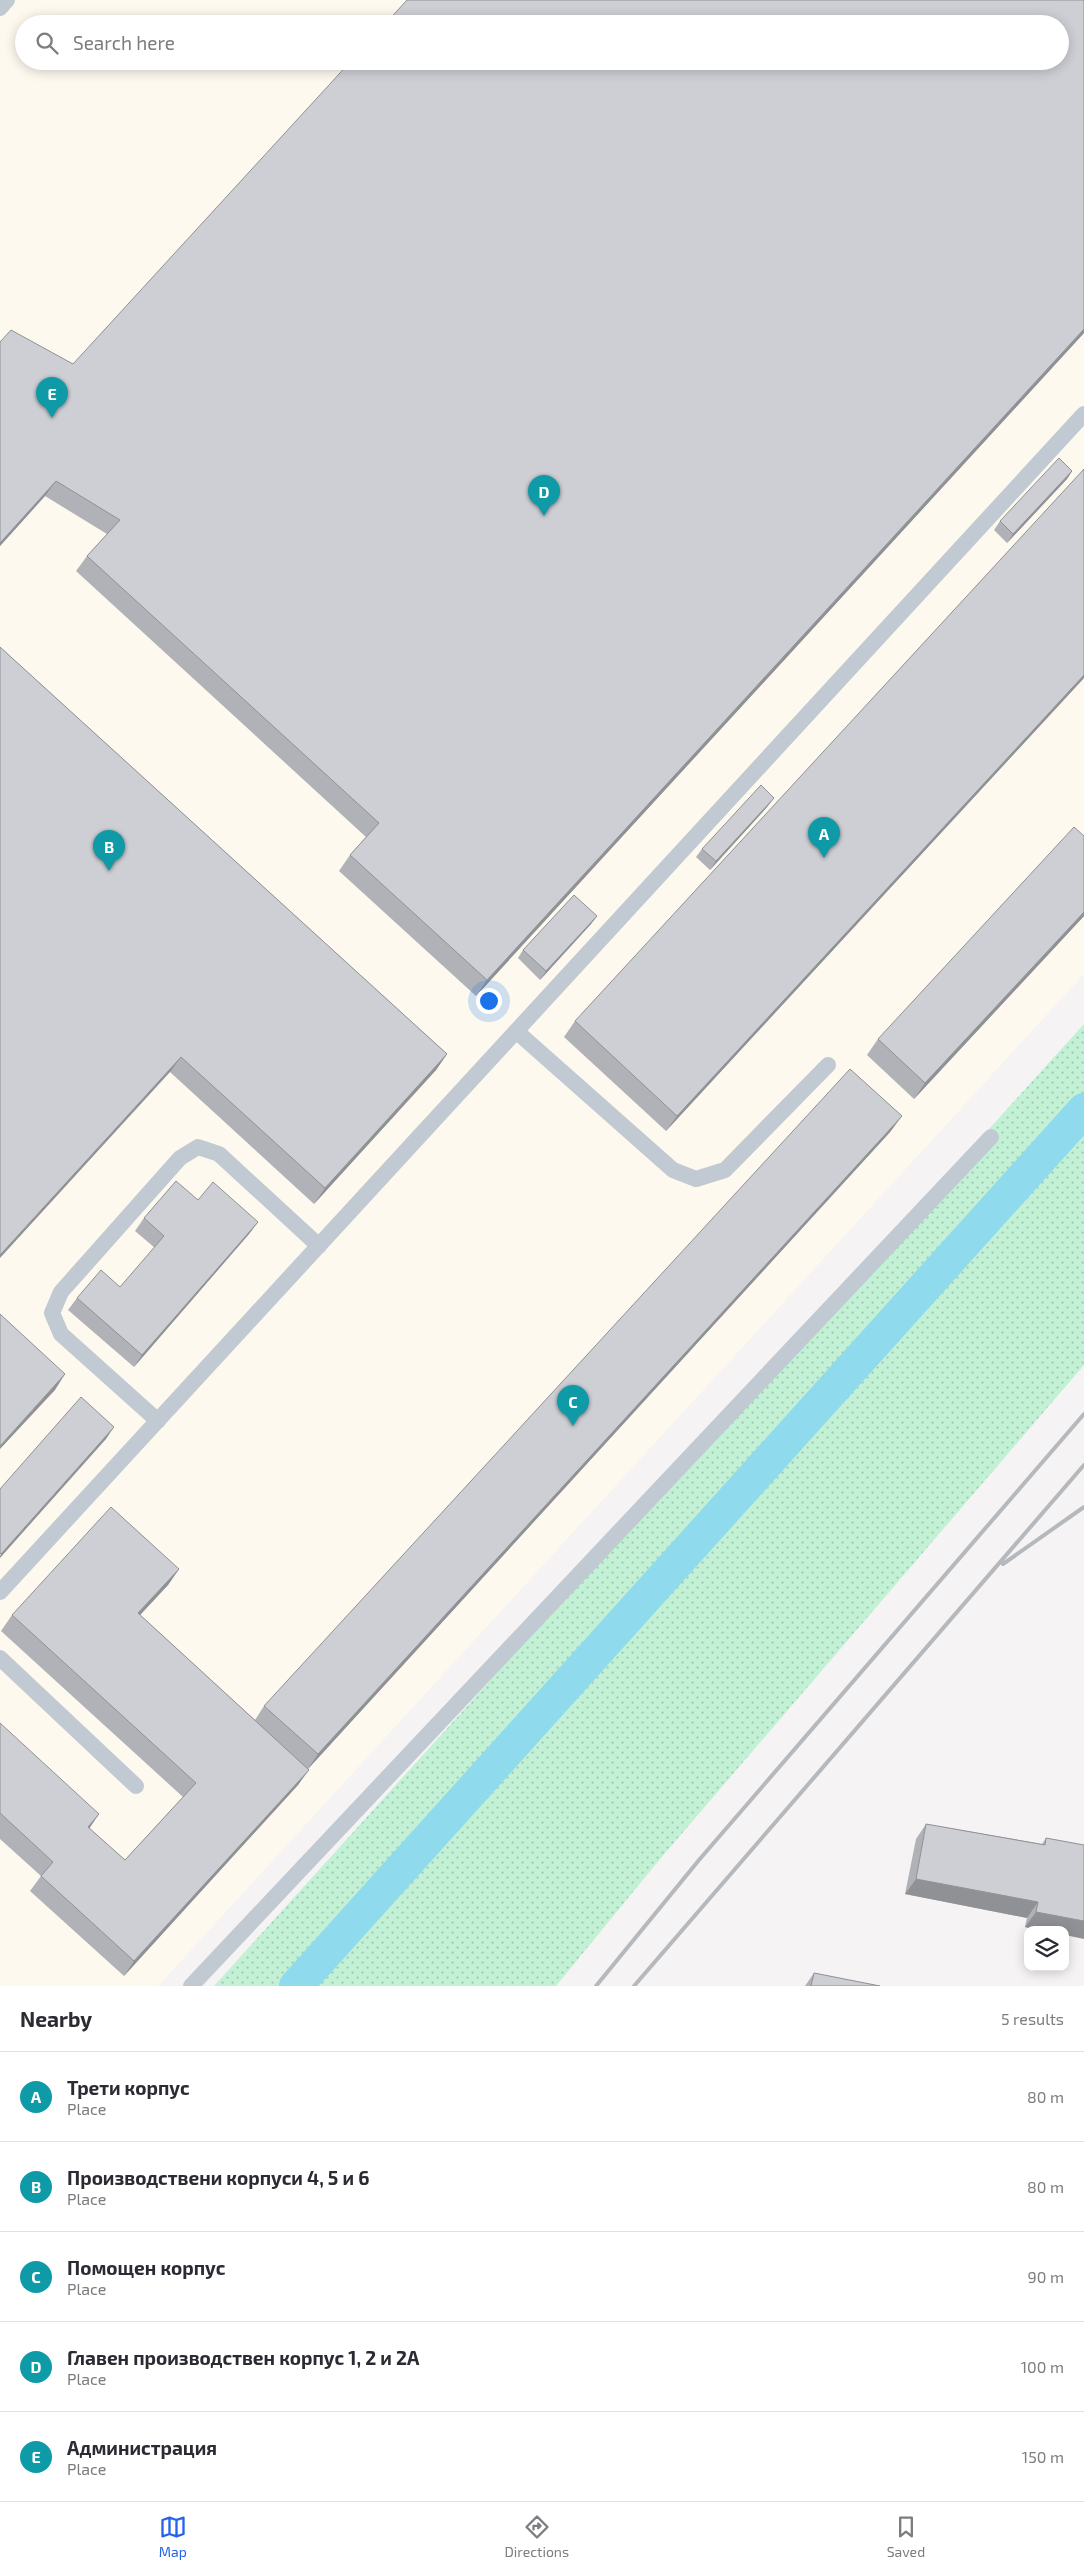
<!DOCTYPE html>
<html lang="en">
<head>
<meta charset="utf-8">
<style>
	:root { --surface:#fff; --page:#f2f2f3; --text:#2b2b33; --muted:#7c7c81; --line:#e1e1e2; --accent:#2563eb }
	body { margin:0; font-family:"Exo 2",sans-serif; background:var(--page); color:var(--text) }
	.controls { position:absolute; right:15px; bottom:15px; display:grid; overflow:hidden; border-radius:10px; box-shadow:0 2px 12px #0003 }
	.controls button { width:45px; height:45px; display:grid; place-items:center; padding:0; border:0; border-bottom:1px solid var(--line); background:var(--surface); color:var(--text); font:25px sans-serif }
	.you { position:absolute; left:488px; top:1000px; width:18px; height:18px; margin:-12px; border:4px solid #fff; border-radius:50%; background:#1a73e8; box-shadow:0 0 0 8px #1a73e833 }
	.badge { display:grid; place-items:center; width:32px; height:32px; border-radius:50%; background:var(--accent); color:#fff; font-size:16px; font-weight:700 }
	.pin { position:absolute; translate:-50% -41px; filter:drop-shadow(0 1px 2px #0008) }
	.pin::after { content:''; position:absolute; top:26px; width:18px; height:15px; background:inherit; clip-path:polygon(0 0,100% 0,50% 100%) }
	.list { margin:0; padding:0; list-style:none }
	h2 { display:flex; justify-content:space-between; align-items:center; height:65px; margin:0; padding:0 20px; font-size:21px }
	h2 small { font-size:16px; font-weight:400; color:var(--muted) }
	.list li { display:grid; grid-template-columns:32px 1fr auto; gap:15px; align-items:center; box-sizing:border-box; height:90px; padding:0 20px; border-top:1px solid var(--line) }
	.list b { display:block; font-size:19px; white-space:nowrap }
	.list p { margin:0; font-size:16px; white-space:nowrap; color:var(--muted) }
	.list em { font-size:16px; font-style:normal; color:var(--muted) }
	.icon { flex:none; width:28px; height:28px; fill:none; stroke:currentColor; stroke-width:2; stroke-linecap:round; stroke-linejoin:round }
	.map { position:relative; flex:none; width:1084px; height:1986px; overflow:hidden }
	.search { position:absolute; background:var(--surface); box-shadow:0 2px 12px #0003; left:15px; right:15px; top:15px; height:55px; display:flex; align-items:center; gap:12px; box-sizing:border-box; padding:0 18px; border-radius:28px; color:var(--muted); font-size:19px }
	.sheet { height:515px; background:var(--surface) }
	nav { display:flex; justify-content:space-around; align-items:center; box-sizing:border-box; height:70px; border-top:1px solid var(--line); background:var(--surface); font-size:14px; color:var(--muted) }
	nav a { display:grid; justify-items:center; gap:2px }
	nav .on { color:var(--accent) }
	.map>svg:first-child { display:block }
	.commercial { fill:#fdf9ef; fill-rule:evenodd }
	.grass { fill:url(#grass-dots) }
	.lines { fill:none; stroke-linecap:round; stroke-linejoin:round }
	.canal { stroke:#90daee; stroke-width:34 }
	.lane { stroke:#c1cad2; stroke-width:16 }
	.rail { stroke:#b5b8bd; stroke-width:4 }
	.wall { fill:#b0b2b7 }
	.shaded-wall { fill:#909195 }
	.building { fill:#cdcfd5; stroke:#909195 }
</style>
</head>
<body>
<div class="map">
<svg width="1084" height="1986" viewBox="0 0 1084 1986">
	<defs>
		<pattern id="grass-dots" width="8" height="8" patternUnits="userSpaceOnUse" patternTransform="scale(1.25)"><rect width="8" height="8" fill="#c3f1d5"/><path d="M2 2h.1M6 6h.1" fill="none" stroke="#a0c6b0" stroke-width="1.8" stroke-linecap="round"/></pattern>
	</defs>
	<rect width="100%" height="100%" fill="#f5f3f3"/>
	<path class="commercial" d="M 0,0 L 1084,0 L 1084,974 L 158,1986 L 0,1986 ZM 24,24 L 1060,24 L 1060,61 L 24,61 Z"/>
	<path class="grass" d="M 1084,1024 L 1084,1365 L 660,1859 L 556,1986 L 214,1986 Z"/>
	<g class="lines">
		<path class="canal" d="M 296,1986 L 1084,1110"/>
		<path class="lane" d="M 0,8 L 7,0
			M 516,1031 L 673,1170 L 696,1179 L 725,1170 L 828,1065
			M 158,1421 L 61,1334 L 52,1313 L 61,1292 L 180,1158 L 198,1147 L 219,1154 L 319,1246
			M 0,1592 L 1084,414
			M 0,1658 L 136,1786
			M 191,1986 L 991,1137"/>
		<path class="rail" d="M 1003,1564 L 1084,1507
			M 596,1986 L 699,1860 L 1084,1414
			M 634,1986 L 1084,1465"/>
	</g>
	<path class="wall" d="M 1084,333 L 476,996 L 339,871 L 350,855 L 366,837 L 76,571 L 87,556 L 107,534 L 45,496 L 0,546 L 0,342 L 73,364 Z
		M 1072,471 L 1067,479 L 1007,543 L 994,530 L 1000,521 Z
		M 0,647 L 447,1054 L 436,1070 L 314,1204 L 170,1072 Z
		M 1084,678 L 666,1131 L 564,1037 L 575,1021 Z
		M 768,806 L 710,870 L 696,857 L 702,849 Z
		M 1084,836 L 1084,916 L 914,1099 L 867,1055 L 878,1039 Z
		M 597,916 L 591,924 L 540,980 L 518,958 L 523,950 Z
		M 891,1131 L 308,1769 L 298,1785 L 124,1976 L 30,1891 L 41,1876 L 0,1839 L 0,1723 L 89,1828 L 125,1860 L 183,1797 L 1,1631 L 12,1615 L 179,1569 L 168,1585 L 140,1615 L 255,1720 L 264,1706 Z
		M 198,1200 L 258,1222 L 249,1234 L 134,1367 L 68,1310 L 77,1298 L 120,1287 L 155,1248 L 135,1231 L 144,1218 Z
		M 926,1824 L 1042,1844 L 1046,1838 L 1065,1930 L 1039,1930 L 1025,1927 L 1027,1918 L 905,1894 L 916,1839 Z
		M 814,1973 L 880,1986 L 805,1986 Z"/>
	<path class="shaded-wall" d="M 1084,329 L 1084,333 L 476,996 L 487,980 Z
		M 1072,471 L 1067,479 L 1007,543 L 1013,534 Z
		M 56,481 L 45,496 L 0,546 L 0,543 Z
		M 1084,675 L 1084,678 L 666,1131 L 677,1116 Z
		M 774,798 L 768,806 L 710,870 L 716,861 Z
		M 1084,912 L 1084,916 L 914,1099 L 925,1083 Z
		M 597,916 L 591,924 L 540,980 L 546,971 Z
		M 447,1054 L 436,1070 L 314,1204 L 325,1188 Z
		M 181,1057 L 170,1072 L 0,1258 L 0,1255 Z
		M 902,1116 L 891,1131 L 307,1770 L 318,1754 Z
		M 258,1222 L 249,1234 L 134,1367 L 142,1355 Z
		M 65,1374 L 55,1390 L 0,1449 L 0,1446 Z
		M 114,1427 L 106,1439 L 0,1558 L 0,1556 L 1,1554 Z
		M 179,1569 L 168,1585 L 127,1629 L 138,1613 Z
		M 309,1770 L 298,1785 L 124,1976 L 134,1961 Z
		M 99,1814 L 89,1829 L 88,1827 Z
		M 916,1879 L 1038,1902 L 1027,1918 L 905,1894 Z
		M 1036,1912 L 1084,1921 L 1084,1939 L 1065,1935 L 1065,1930 L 1039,1930 L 1025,1927 Z"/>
	<path class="building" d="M 407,0 L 1084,0 L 1084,329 L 487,980 L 350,855 L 379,823 L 87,556 L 120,520 L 56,481 L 0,543 L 0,342 L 11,330 L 73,364 L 351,61 L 1060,61 L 1060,24 L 385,24 Z
		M 1059,458 L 1072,471 L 1013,534 L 1000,521 Z
		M 1084,469 L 1084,675 L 677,1116 L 575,1021 Z
		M 0,647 L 447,1054 L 325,1188 L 181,1057 L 0,1255 Z
		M 761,785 L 774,798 L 716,861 L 702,849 Z
		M 1074,827 L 1084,836 L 1084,912 L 925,1083 L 878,1039 Z
		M 574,895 L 597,916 L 546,971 L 523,950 Z
		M 850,1069 L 902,1116 L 318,1754 L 264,1706 Z
		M 176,1181 L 198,1200 L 213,1182 L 258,1222 L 142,1355 L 77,1298 L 101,1270 L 120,1287 L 164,1236 L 144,1218 Z
		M 0,1314 L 65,1374 L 0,1446 Z
		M 81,1397 L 114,1427 L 1,1554 L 0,1553 L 0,1489 Z
		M 111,1507 L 179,1569 L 138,1613 L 309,1770 L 134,1961 L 41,1876 L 53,1862 L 0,1813 L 0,1723 L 99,1814 L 88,1827 L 125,1860 L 196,1783 L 12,1615 Z
		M 926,1824 L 1045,1845 L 1046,1838 L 1084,1845 L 1084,1921 L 1036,1912 L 1038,1902 L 916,1879 Z
		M 814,1973 L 880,1986 L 811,1986 Z"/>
</svg>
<div class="controls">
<button><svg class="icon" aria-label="layers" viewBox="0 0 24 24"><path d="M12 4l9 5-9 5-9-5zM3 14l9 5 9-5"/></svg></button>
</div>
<div class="you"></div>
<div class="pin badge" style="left:824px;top:858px;background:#0f9aa8">A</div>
<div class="pin badge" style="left:109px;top:871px;background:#0f9aa8">B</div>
<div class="pin badge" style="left:573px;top:1426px;background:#0f9aa8">C</div>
<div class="pin badge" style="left:544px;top:516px;background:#0f9aa8">D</div>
<div class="pin badge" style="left:52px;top:418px;background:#0f9aa8">E</div>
<div class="search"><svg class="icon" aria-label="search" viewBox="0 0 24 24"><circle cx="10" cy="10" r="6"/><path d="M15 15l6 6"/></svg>Search here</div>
</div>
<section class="sheet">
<h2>Nearby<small>5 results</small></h2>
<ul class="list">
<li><span class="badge" style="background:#0f9aa8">A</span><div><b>Трети корпус</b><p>Place</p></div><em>80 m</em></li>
<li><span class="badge" style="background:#0f9aa8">B</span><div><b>Производствени корпуси 4, 5 и 6</b><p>Place</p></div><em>80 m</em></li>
<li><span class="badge" style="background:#0f9aa8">C</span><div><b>Помощен корпус</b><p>Place</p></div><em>90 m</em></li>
<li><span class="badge" style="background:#0f9aa8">D</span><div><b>Главен производствен корпус 1, 2 и 2А</b><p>Place</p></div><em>100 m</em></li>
<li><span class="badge" style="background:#0f9aa8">E</span><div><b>Администрация</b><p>Place</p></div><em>150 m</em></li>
</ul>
</section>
<nav>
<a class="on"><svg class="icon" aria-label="map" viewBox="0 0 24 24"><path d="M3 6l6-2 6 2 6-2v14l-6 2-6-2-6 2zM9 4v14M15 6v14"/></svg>Map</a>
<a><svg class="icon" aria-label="directions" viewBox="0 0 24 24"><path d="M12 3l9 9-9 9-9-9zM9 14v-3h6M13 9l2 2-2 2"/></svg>Directions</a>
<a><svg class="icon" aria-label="saved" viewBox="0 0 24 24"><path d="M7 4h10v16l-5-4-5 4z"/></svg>Saved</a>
</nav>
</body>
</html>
